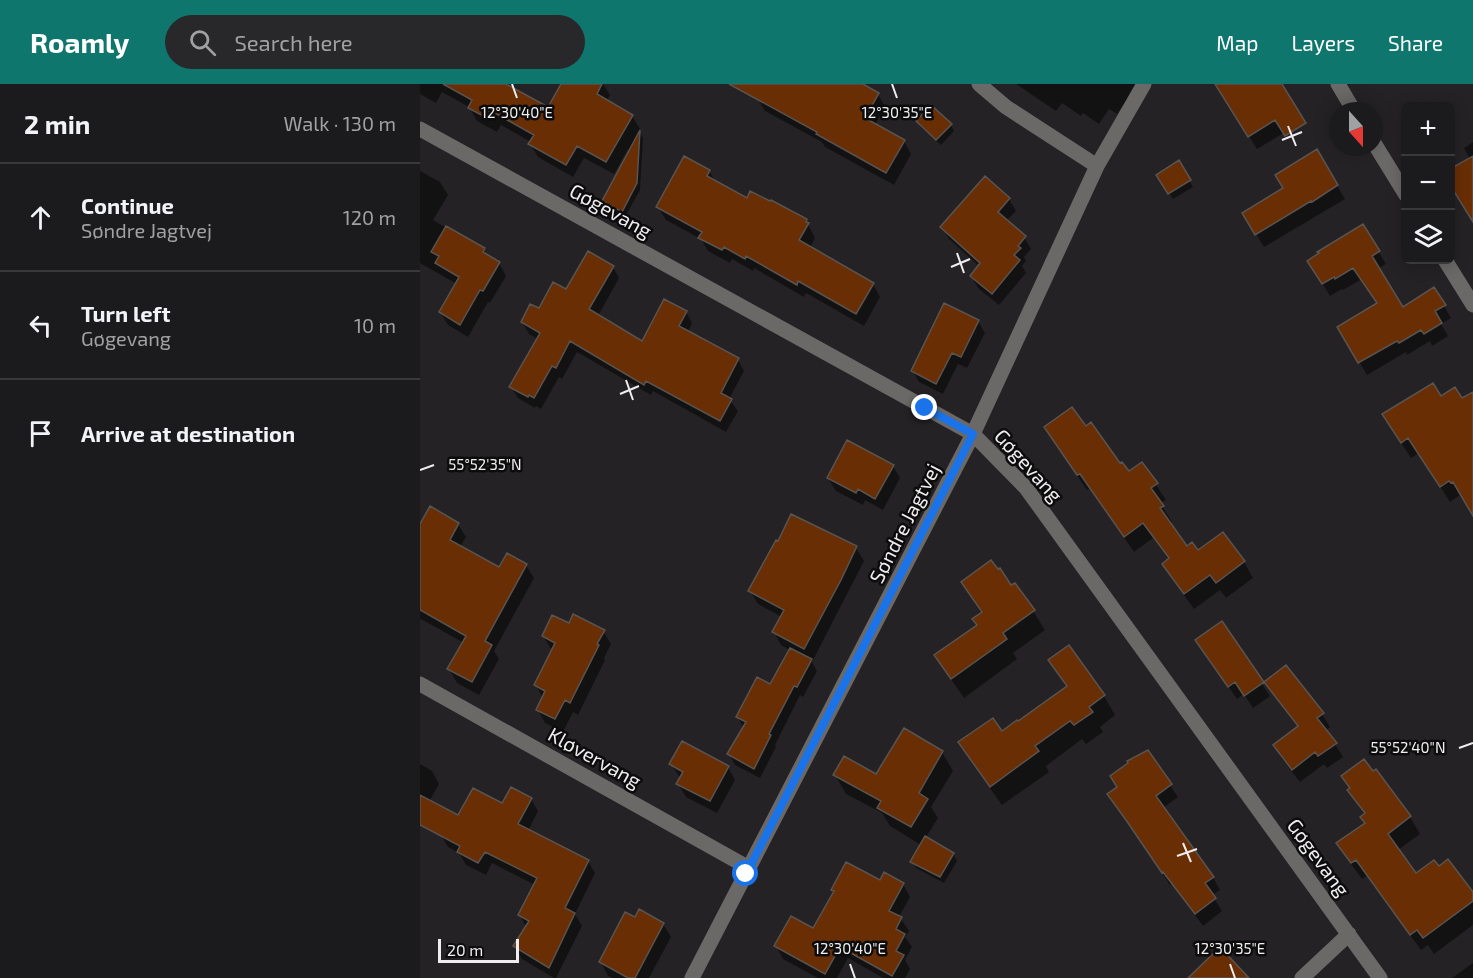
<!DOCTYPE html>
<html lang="en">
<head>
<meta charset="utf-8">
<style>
	:root { --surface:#1b1a1c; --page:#282729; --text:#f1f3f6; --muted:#a0a1a3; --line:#39383b; --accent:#0f766e }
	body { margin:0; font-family:"Exo 2",sans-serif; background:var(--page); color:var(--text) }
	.controls { position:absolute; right:18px; top:18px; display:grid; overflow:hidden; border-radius:9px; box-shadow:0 3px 15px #0003 }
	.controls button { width:54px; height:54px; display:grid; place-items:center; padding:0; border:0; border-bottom:2px solid var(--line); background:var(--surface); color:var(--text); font:30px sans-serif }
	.compass { position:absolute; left:909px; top:18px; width:54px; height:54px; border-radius:50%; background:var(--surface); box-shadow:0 3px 15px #0003; rotate:159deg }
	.scale { position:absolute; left:18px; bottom:15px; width:81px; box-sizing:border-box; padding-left:6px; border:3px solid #efedef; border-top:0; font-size:16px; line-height:21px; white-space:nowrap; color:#efedef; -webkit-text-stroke:4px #0d0c0d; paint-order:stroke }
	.stop { position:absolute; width:18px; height:18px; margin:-14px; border:4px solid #1a73e8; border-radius:50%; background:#fff }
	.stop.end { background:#1a73e8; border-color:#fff; box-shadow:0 2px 6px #0008 }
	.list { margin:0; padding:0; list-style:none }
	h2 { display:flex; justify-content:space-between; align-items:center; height:78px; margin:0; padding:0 24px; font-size:26px }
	h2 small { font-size:20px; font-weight:400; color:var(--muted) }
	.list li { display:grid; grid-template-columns:39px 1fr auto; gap:18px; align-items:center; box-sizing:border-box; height:108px; padding:0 24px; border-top:2px solid var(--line) }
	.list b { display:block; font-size:22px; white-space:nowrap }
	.list p { margin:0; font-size:20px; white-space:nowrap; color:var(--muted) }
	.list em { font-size:20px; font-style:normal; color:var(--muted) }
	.icon { flex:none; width:33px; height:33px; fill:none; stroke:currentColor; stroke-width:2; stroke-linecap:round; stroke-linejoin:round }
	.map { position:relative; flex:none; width:1053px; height:894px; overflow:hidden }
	header { display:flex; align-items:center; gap:36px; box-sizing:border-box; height:84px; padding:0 30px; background:var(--accent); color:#fff }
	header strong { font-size:28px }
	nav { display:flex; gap:33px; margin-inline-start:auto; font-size:21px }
	.search { width:420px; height:54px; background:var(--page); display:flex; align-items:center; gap:15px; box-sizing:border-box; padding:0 21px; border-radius:33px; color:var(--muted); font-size:22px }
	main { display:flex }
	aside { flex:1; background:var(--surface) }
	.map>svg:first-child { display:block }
	.shadow { fill:#0007 }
	.building { fill:#6a2e04; stroke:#585452; stroke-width:1.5 }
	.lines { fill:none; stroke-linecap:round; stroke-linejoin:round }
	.minor { stroke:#6b6968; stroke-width:15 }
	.route { stroke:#1a73e8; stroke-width:8 }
	.ticks { fill:none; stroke:#efedef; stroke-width:2 }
	.labels { text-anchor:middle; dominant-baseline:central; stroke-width:5; stroke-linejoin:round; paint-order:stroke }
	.street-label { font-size:20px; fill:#efedef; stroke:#0d0c0d }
	.ticks-label { font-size:15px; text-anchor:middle; fill:#efedef; stroke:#0d0c0d; stroke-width:5; stroke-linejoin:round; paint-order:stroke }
</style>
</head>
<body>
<header>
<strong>Roamly</strong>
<div class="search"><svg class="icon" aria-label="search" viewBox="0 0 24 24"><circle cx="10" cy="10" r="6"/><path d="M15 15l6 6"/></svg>Search here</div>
<nav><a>Map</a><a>Layers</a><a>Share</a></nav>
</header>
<main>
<aside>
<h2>2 min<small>Walk · 130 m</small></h2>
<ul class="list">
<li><svg class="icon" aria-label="ahead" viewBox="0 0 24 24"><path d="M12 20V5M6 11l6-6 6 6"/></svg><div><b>Continue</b><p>Søndre Jagtvej</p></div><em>120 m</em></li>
<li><svg class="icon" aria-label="left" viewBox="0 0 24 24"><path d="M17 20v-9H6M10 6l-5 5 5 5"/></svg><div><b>Turn left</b><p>Gøgevang</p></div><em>10 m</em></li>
<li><svg class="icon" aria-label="arrive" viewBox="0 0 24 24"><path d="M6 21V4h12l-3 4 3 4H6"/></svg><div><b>Arrive at destination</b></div></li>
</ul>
</aside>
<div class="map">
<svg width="1053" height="894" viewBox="0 0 1053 894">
	<rect width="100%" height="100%" fill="#242225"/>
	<path class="shadow" d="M 0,0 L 83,0 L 128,25 L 142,0 L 183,0 L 190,11 L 187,17 L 212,32 L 220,45 L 219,47 L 223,54 L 220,106 L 205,133 L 187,123 L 184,117 L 211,67 L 208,65 L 194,90 L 164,74 L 153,93 L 118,73 L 110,60 L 111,58 L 81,41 L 77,48 L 57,37 L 49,23 L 22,8 L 16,19 L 0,10 Z
		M 345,0 L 440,0 L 458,10 L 465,23 L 455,41 L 484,57 L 491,70 L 474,101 L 405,63 L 402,58 L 345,27 L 337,14 Z
		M 596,0 L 717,0 L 705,22 L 703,21 L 697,30 L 689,25 L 679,40 L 663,29 L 661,32 L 642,19 L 636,27 Z
		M 804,0 L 850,0 L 875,42 L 837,65 L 806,16 Z
		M 498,38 L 531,41 L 534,47 L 521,61 L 502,44 Z
		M 1053,58 L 1053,136 L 1050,75 L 1044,64 Z
		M 896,67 L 925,115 L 844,163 L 824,130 L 864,104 Z
		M 759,79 L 773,103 L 753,115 L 738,91 Z
		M 0,87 L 20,98 L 28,111 L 13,136 L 64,166 L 68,173 L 79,179 L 86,192 L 70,219 L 68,218 L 48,253 L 28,241 L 20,228 L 37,200 L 0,179 Z
		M 289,87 L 296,98 L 327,116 L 386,136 L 395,154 L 390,164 L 453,200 L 460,213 L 444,242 L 386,209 L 384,213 L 334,184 L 333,187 L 312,175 L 310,179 L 288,167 L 281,155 L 246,136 L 238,123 Z
		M 589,115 L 596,127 L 586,137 L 604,153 L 611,165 L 604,173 L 606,177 L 602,182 L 606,189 L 579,221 L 558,204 L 551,192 L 559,182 L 529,155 L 522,143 Z
		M 943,142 L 966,180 L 958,185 L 983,225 L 1014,205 L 1031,234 L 1021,240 L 1028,252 L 1012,262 L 1010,257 L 987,271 L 986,268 L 947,291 L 919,243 L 958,220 L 942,195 L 923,206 L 922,205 L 910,212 L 889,177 Z
		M 193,183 L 199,194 L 178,232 L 223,259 L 266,228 L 272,239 L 268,248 L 318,276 L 324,287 L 309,315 L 318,327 L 306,348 L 233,307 L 231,311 L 157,268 L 142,295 L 139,293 L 121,325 L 116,322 L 115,324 L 98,314 L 91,303 L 118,255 L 109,250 L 102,238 L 146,207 Z
		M 558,237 L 565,249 L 547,284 L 538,280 L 523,310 L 499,298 L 493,287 Z
		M 1053,312 L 1053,430 L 1043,413 L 1041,414 L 1040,411 L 1030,418 L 999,369 L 991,374 L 973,346 L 1020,314 L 1041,316 Z
		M 665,344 L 709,390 L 722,380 L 746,416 L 740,419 L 752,438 L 750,440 L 766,464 L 778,468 L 803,450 L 824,478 L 833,494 L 806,514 L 800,506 L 774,525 L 753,496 L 744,480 L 749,476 L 733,454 L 714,468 L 670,405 L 667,406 L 635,359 Z
		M 473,382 L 480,394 L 463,426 L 445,416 L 443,421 L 416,407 L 408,394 Z
		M 38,440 L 46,453 L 40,463 L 80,485 L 106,481 L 114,494 L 74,567 L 79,575 L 59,611 L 37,599 L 29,585 L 44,559 L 1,535 L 0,537 L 0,443 Z
		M 436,464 L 444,477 L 392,578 L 397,587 L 383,613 L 380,611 L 355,661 L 356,663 L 340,694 L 315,681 L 309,670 L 324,645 L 318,633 L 351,602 L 370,566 L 361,561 L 354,548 L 362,533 L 338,520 L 330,507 Z
		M 543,499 L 591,503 L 613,527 L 625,546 L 593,569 L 597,575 L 544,614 L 528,591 L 516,572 L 558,542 L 562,530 Z
		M 802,539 L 850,612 L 833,624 L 824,610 L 817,615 L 785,569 Z
		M 149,541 L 183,547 L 191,560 L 184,574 L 185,576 L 158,631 L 153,628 L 143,648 L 125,639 L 118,626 L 123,615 L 116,601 L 133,566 L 131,565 L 123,552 Z
		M 649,563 L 684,612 L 695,631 L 680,643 L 683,648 L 666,660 L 662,655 L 626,682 L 629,688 L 582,721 L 551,678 L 540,658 L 582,649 L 647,604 L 630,577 Z
		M 846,598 L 902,630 L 910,643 L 905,647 L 915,660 L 923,673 L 907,684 L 904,680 L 880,698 L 862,675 L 854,662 L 878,644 L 854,611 Z
		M 484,646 L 522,668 L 533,687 L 511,723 L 518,734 L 505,755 L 533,770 L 537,777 L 524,799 L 496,784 L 492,778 L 501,761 L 470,742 L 462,729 L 426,710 L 415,691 L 457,692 Z
		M 727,668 L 758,713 L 743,724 L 793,793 L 800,806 L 792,811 L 802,827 L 783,842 L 752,800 L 750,801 L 715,749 L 696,723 L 689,711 L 698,704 Z
		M 0,680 L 12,687 L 19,700 L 4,727 L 0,725 Z
		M 251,680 L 308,683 L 315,696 L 297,729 L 266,713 L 258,700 L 261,695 Z
		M 955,687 L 990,733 L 1000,750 L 978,766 L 996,791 L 1053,811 L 1053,841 L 1014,870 L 1008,861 L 1001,866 L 947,792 L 942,795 L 928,776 L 918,760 L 946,740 L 944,730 L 929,706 Z
		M 111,715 L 118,727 L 108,747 L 168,777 L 175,789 L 155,830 L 162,842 L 136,894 L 134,894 L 102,875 L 95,862 L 106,843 L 100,831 L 115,801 L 72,779 L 66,791 L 46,781 L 39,769 L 28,763 L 21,751 L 39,733 L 83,721 Z
		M 460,798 L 483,800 L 490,813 L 479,833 L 481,835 L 489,847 L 485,853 L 492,863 L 485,876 L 490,885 L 485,894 L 463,894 L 428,874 L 417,894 L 398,894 L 363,875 L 356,862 L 393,846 L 415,808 L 413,806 Z
		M 243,840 L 251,853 L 229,894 L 193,894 L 188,892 L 181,878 Z
		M 1053,879 L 1053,894 L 1032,894 Z"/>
	<path class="building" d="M 23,0 L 86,0 L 128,23 L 141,0 L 182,0 L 177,10 L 213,31 L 186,78 L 157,62 L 146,81 L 108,60 L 114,51 L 73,28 L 69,35 L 48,24 L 52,16 Z
		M 309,0 L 443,0 L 459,9 L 445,34 L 485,56 L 466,89 L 396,50 L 397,48 Z
		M 795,0 L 862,0 L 886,39 L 865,52 L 855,36 L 828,53 Z
		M 511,21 L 532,40 L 516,56 L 496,37 Z
		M 220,46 L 217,99 L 202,128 L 182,117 Z
		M 897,65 L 918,101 L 892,118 L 891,117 L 835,151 L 822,129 L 863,104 L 855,91 Z
		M 264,72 L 290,86 L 287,92 L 327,114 L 330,107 L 350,117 L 351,116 L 387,135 L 386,138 L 389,139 L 379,156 L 454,199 L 436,230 L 378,197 L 377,201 L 326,172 L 325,175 L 304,163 L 302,166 L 278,154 L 282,148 L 236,123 Z
		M 1053,72 L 1053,138 L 1030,101 L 1030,85 Z
		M 759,76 L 771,96 L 748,110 L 736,91 Z
		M 565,92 L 590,114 L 578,128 L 606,152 L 598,162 L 601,164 L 594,171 L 600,176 L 572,210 L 550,192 L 560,179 L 520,143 Z
		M 943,140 L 960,167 L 952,172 L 983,223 L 1014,203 L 1026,221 L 1015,227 L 1022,239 L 1004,250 L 1001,246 L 979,259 L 977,257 L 938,279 L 917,243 L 957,219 L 933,184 L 915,195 L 914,193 L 902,200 L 887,177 L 899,169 L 897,168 Z
		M 26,142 L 65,164 L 63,168 L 80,178 L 63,207 L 60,206 L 40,241 L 19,228 L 39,193 L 15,179 L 19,172 L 11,168 Z
		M 168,167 L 194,182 L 169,225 L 222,257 L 244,215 L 267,227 L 259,242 L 319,274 L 301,309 L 312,315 L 300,337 L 226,297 L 224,301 L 150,257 L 136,284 L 132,282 L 114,314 L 109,311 L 108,313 L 89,303 L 120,249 L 101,238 L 110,220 L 119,224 L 133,198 L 146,205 Z
		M 524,219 L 559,236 L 541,273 L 532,269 L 516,300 L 491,287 Z
		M 1013,299 L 1021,312 L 1035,303 L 1042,314 L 1053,308 L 1053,432 L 1033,398 L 1031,399 L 1029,397 L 1020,403 L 988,354 L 981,359 L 962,330 Z
		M 652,323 L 666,342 L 671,338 L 700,379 L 702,378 L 709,387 L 722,378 L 738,399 L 731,404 L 744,422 L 740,424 L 767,462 L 772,458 L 778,466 L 803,448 L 825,477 L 796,499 L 790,491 L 764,510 L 742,480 L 749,474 L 723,439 L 704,453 L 660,390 L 657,391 L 624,343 Z
		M 427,356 L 474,381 L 455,415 L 438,405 L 436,409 L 407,394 Z
		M 10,422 L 39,439 L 30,456 L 79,483 L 87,469 L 107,480 L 65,557 L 72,561 L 52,598 L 27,585 L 46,552 L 0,526 L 0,440 Z
		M 371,430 L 437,462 L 421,496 L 384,565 L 352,548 L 364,526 L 328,507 L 356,456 L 358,457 Z
		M 571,476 L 578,485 L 580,484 L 591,501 L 595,499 L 615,526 L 583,549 L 587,555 L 531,595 L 514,571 L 557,541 L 552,535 L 562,528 L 541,498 Z
		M 153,530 L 185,546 L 177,560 L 179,561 L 150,619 L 145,616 L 135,635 L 116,626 L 125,607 L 114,601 L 135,559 L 122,552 L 132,531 L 149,539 Z
		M 802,537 L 844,598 L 824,612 L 815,598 L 808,603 L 775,556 Z
		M 649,561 L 685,611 L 669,623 L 673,628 L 654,641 L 650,637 L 615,662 L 619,667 L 570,703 L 538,658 L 573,634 L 582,647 L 597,636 L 598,637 L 647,602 L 628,576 Z
		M 370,564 L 392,575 L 377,603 L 374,602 L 349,650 L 351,651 L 334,685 L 307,670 L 326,638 L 316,633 L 337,593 L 350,600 Z
		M 866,581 L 904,629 L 897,634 L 917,659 L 898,672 L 895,668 L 872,686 L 853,661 L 878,642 L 844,598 Z
		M 484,644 L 523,667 L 499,709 L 508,715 L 491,743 L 457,724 L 461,717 L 413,691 L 424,672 L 456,690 Z
		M 262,657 L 309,682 L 290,717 L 256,700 L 263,688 L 249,680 Z
		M 728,666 L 752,700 L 736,712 L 794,793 L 785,799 L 796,814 L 775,830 L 743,788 L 742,789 L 706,736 L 687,710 L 697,703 L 690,692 L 708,679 L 707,677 Z
		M 944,675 L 953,687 L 956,685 L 991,732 L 968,750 L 996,789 L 1014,776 L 1019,782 L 1028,775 L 1053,808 L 1053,817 L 1003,854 L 997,846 L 990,851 L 936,776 L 931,779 L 916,759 L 945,739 L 940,733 L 945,729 L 927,706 L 930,704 L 921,692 Z
		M 91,703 L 112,714 L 98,740 L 169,776 L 145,824 L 155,829 L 129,884 L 93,862 L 109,837 L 98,831 L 117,794 L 65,768 L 58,779 L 37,768 L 40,762 L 0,741 L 0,711 L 38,731 L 53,704 L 82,719 Z
		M 505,752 L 534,769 L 520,793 L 490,778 Z
		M 426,778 L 460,796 L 464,788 L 484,799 L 469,827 L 482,833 L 476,845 L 485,850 L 476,867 L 484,871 L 472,892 L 420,863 L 405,890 L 354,862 L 371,832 L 393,844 L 414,807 L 411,806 Z
		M 219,825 L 244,839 L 215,894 L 208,894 L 179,878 L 205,828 L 215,833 Z
		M 800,863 L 829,894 L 768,894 Z"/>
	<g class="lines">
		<path class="minor" d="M 559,0 L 586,23 L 677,82
			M 918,0 L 934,27
			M 0,45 L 553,350 L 606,404 L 960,894
			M 954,59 L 986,111
			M 1025,176 L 1053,221
			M 0,600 L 329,784
			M 272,894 L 553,350 L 677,82 L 724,0
			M 882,894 L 929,850"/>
	</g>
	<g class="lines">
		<path class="route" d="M 326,790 L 553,350 L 505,324"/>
	</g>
	<path class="ticks" d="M 92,0 L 97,14M 472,0 L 477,14M 868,42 L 876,62M 862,56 L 882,48M 537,169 L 544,189M 531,183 L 550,175M 206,296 L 213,316M 200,310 L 219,302M 0,386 L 14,381M 1039,664 L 1053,659M 763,759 L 771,778M 757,772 L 777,765M 430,880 L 435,894M 810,880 L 815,894"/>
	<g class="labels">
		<g class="street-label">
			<text transform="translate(191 126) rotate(29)">Gøgevang</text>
			<text transform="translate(609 381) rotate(48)">Gøgevang</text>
			<text transform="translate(484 439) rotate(-63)">Søndre Jagtvej</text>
			<text transform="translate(175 673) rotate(29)">Kløvervang</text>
			<text transform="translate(899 773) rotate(54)">Gøgevang</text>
		</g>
	</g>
	<g class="ticks-label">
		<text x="97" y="34">12°30'40"E</text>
		<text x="477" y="34">12°30'35"E</text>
		<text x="65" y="386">55°52'35"N</text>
		<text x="988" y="669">55°52'40"N</text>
		<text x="430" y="870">12°30'40"E</text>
		<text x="810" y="870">12°30'35"E</text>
	</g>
</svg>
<div class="controls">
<button>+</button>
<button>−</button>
<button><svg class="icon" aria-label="layers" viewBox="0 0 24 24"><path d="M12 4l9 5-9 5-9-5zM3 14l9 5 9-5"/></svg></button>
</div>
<svg class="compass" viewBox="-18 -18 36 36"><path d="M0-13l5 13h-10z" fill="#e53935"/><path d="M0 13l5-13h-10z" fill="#a0a1a3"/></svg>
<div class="scale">20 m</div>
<div class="stop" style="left:326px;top:790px"></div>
<div class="stop end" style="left:505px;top:324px"></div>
</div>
</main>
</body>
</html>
